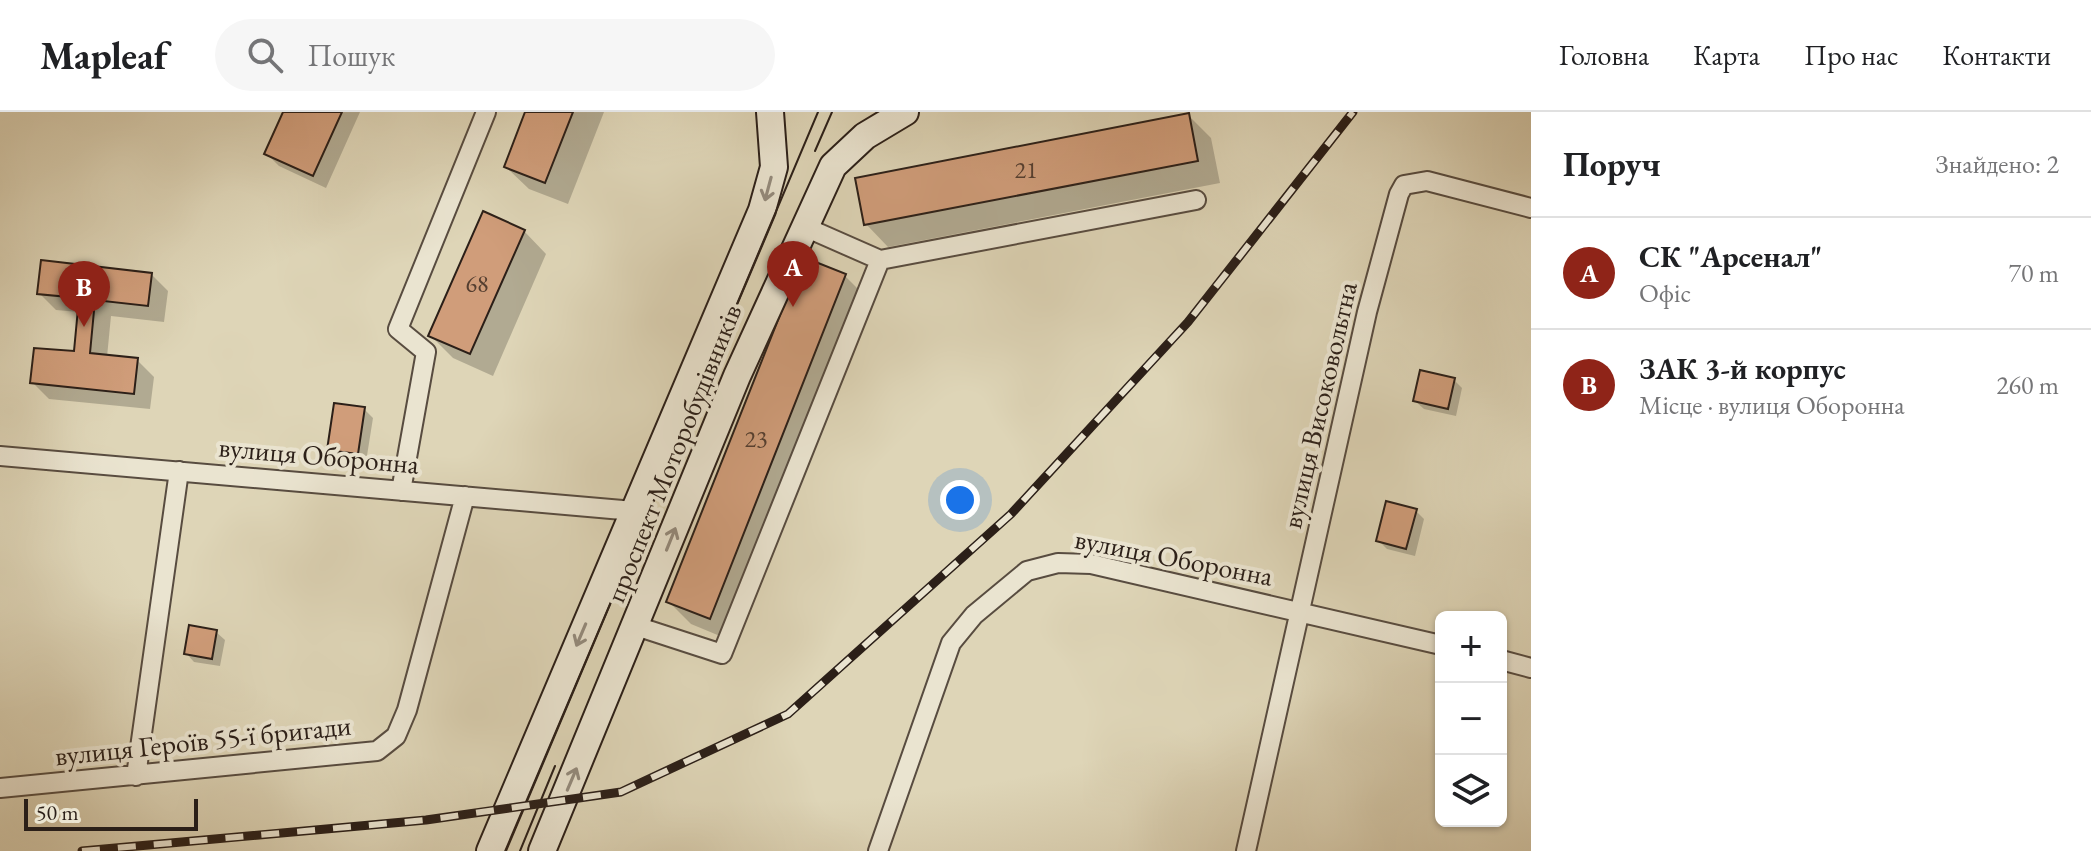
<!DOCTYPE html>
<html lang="uk">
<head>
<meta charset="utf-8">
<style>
	:root { --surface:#fff; --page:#f6f6f6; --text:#202124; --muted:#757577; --line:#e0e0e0; --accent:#8f2418 }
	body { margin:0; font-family:"EB Garamond",serif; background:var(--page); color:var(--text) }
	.controls { position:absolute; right:24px; bottom:24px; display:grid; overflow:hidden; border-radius:12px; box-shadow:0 2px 6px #0004 }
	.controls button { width:72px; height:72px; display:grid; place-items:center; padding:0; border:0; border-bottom:2px solid var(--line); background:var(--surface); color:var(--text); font:40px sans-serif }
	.scale { position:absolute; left:24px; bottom:20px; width:174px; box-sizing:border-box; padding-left:8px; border:4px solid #2b1f18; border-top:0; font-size:22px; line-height:28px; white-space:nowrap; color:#2b1f18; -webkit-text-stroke:6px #eae4d0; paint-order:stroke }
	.you { position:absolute; left:960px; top:388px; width:28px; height:28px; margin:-20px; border:6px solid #fff; border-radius:50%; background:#1a73e8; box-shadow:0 0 0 12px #1a73e833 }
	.badge { display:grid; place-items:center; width:52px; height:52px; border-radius:50%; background:var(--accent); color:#fff; font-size:26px; font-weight:700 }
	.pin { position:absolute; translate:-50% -66px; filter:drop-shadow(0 2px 4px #0008) }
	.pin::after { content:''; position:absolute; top:42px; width:28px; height:24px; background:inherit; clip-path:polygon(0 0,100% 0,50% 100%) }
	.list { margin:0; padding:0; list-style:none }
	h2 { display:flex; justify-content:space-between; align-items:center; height:104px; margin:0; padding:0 32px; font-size:34px }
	h2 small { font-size:26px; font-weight:400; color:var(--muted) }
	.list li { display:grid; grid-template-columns:52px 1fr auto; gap:24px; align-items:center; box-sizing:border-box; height:112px; padding:0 32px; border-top:2px solid var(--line) }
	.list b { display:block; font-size:30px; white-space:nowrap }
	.list p { margin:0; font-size:26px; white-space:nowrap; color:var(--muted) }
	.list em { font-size:26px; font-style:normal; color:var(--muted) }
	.icon { flex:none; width:44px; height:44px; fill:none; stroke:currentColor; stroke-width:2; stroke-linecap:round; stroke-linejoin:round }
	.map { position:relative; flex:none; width:1531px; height:739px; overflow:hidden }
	header { display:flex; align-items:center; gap:48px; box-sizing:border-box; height:112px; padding:0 40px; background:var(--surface); border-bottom:2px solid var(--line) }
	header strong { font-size:38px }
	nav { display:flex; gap:44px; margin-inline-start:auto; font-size:28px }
	.search { width:560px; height:72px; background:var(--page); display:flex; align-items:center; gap:20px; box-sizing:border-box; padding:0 28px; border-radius:44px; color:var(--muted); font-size:30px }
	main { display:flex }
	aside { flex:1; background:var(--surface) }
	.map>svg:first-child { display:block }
	.shadow { fill:#0003 }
	.building { fill:#d09d7a; stroke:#2b1f18; stroke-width:2 }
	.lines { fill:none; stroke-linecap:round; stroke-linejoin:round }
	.street-casing { stroke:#584c40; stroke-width:22 }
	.secondary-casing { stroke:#2b1f18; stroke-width:30 }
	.street { stroke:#eae4d0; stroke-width:18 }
	.secondary { stroke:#eae4d0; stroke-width:26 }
	.tram { stroke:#2b1f18; stroke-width:2 }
	.rail-casing { stroke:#2b1f18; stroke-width:9 }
	.rail { stroke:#eae4d0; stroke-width:6; stroke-dasharray:18; stroke-linecap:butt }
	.oneway { stroke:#948b7d }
	.labels { text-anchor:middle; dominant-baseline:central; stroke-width:8; stroke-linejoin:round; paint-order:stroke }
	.number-label { font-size:24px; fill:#543e30 }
	.street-label { font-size:28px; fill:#2b1f18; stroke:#eae4d0 }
</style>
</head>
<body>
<header>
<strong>Mapleaf</strong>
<div class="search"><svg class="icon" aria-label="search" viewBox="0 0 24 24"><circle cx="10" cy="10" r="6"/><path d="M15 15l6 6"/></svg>Пошук</div>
<nav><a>Головна</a><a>Карта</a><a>Про нас</a><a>Контакти</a></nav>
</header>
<main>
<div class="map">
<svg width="1531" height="739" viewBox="0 0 1531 739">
	<rect width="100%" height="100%" fill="#ded5b7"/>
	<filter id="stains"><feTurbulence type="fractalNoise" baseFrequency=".0025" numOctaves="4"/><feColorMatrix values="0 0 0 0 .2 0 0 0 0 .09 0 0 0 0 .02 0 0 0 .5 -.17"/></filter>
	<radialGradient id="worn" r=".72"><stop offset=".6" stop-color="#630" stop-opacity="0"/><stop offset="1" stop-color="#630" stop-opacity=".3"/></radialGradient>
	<path class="shadow" d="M 285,0 L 360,0 L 326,76 L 279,54 L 266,41 Z
		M 528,0 L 604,0 L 568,92 L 529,77 L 506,55 Z
		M 1188,3 L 1211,26 L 1220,71 L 888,135 L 866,112 Z
		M 524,119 L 546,142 L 493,264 L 453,246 L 430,223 Z
		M 151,162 L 168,179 L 164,210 L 111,204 L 107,245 L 137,248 L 154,265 L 150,297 L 49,287 L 32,270 L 75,241 L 79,200 L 56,198 L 39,181 Z
		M 845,164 L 868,187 L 732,529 L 691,512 L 669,490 Z
		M 1454,268 L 1462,276 L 1456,304 L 1424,297 L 1415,289 Z
		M 364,297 L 373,306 L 366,350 L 338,346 L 329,337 Z
		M 1415,398 L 1424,407 L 1415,444 L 1387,437 L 1378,428 Z
		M 216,520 L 225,528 L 220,554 L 194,550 L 186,541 Z"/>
	<path class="building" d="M 283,0 L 342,0 L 313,64 L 264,42 Z
		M 525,0 L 573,0 L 545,71 L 504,55 Z
		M 1189,1 L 1198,49 L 864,113 L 855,66 Z
		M 483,99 L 525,118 L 470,242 L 428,224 Z
		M 803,145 L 846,162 L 710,507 L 666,490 Z
		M 41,148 L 152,161 L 148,194 L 95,188 L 90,241 L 138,246 L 134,282 L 30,271 L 34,236 L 74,239 L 79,186 L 37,182 Z
		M 1420,258 L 1455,266 L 1448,297 L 1413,289 Z
		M 334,291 L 365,295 L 358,342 L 327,338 Z
		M 1386,389 L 1417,397 L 1406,437 L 1376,429 Z
		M 189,513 L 217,518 L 212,547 L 184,542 Z"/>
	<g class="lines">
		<defs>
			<path id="street" d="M 880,148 L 1196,88
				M 0,344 L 634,399
				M 401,379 L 426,240 L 398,217 L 486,0
				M 636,514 L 722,542 L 880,148 L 805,115
				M 1501,548 L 1531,556
				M 136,664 L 179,359
				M 0,676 L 377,639 L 396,624 L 407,598 L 465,384
				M 878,739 L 951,531 L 974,503 L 1027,459 L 1058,451 L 1091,452 L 1441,533
				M 1246,739 L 1367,200 L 1399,82 L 1404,73 L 1427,69 L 1531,96"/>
			<path id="secondary" d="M 490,739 L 762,98 L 774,55 L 770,0
				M 542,739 L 737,264 L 833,54 L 865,24 L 905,0"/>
		</defs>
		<use href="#street" class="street-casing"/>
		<use href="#secondary" class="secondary-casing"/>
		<use href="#street" class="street"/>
		<use href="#secondary" class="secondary"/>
		<path class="tram" d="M 815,39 L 832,0
			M 506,739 L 818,0
			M 520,739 L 555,654"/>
		<defs>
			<path id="rail" d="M 82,739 L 426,708 L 621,680 L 788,602 L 1011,402 L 1188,210 L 1353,0"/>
		</defs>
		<use href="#rail" class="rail-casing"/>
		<use href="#rail" class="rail"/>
	</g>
	<defs><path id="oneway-shaft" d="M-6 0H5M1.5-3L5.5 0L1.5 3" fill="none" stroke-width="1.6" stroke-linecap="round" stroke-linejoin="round" transform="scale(2)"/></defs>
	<g class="oneway">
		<use href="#oneway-shaft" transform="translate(768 77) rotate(105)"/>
		<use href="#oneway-shaft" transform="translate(671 427) rotate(-68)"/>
		<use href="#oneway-shaft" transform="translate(581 523) rotate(113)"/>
		<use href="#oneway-shaft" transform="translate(572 667) rotate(-67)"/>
	</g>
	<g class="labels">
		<g class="number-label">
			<text x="1026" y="57">21</text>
			<text x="477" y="171">68</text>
			<text x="756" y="326">23</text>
		</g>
		<g class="street-label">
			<text transform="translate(1319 293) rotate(-77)">вулиця Високовольтна</text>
			<text transform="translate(673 341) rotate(-68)">проспект Моторобудівників</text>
			<text transform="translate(319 343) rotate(5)">вулиця Оборонна</text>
			<text transform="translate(1174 445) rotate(11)">вулиця Оборонна</text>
			<text transform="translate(203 628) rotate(-6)">вулиця Героїв 55-ї бригади</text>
		</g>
	</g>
	<rect width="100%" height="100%" filter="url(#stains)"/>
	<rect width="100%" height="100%" fill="url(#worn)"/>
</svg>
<div class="controls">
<button>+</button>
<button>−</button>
<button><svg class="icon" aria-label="layers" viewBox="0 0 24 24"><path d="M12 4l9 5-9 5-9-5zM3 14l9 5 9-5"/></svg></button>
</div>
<div class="scale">50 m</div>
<div class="you"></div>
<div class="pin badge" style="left:793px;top:195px">A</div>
<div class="pin badge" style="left:84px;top:215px">B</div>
</div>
<aside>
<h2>Поруч<small>Знайдено: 2</small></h2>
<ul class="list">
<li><span class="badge">A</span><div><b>СК &quot;Арсенал&quot;</b><p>Офіс</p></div><em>70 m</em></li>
<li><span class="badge">B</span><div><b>ЗАК 3-й корпус</b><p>Місце · вулиця Оборонна</p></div><em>260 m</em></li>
</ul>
</aside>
</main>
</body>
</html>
